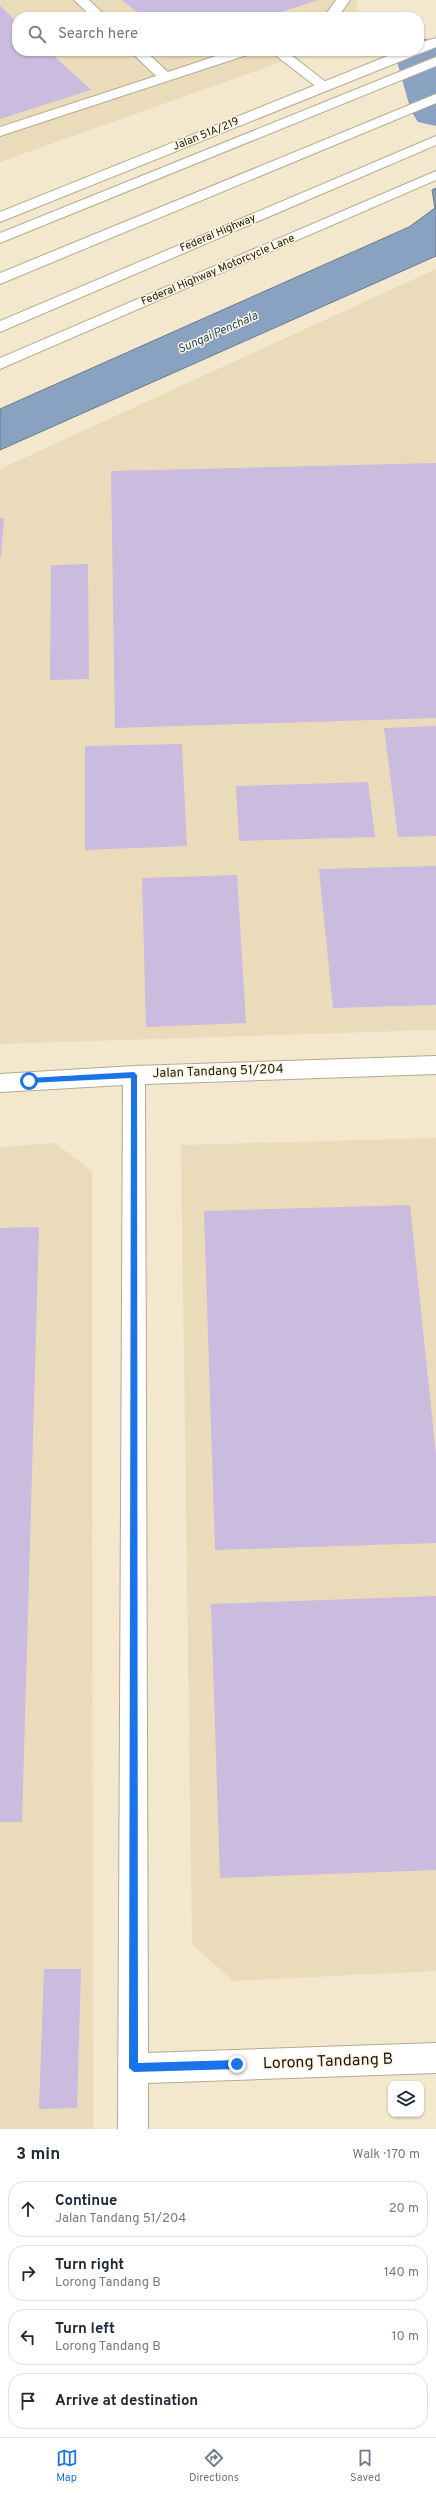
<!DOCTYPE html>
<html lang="en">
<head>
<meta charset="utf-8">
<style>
	:root { --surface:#fff; --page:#f2f2f3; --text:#1f2937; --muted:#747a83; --line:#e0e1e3; --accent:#1a73e8 }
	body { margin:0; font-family:Overpass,sans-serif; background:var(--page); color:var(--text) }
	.controls { position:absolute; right:12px; bottom:12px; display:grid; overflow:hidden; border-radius:8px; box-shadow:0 1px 3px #0004 }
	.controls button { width:36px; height:36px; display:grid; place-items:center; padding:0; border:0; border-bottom:1px solid var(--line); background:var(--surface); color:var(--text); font:20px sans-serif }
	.stop { position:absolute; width:12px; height:12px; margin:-9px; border:3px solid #1a73e8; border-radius:50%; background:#fff }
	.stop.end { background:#1a73e8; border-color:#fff; box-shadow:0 1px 4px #0008 }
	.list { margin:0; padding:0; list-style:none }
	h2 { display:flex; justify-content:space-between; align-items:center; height:52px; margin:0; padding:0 16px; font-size:17px }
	h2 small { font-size:13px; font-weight:400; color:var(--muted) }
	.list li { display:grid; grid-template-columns:26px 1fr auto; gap:12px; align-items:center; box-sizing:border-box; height:56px; margin:0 8px 8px; padding:0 8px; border:1px solid var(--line); border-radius:16px }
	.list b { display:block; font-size:15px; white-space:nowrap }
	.list p { margin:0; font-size:13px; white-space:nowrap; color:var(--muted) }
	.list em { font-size:13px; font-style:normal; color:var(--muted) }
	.icon { flex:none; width:22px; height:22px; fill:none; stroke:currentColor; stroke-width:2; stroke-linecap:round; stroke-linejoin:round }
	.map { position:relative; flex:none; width:436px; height:2129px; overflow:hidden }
	.search { position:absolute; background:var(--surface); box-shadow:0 1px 3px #0004; left:12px; right:12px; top:12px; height:44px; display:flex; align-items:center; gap:10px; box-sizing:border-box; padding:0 14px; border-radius:16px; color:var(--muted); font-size:15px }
	.sheet { height:308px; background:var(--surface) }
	nav { display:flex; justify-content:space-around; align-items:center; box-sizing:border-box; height:56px; border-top:1px solid var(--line); background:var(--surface); font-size:11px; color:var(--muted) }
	nav a { display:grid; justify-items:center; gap:2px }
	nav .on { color:var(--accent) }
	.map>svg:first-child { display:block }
	.built { fill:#eadcbb }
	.water { fill:#89a2c1; stroke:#69798c }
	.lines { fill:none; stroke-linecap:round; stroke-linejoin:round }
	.river { fill:#89a2c1; fill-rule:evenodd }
	.building { fill:#cbbbdf }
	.lane-casing { stroke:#b4aa90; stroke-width:2 }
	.street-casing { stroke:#b4aa90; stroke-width:2 }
	.highway-casing { stroke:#b4aa90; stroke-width:2 }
	.lane { fill:#fff; fill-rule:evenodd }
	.street { fill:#fff; fill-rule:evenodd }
	.highway { fill:#fff; fill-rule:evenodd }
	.route { fill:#1a73e8 }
	.labels { text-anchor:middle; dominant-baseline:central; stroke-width:3; stroke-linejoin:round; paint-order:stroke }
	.far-street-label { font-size:11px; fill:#1e1a11; stroke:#fef5e0 }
	.far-water-label { font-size:12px; font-style:italic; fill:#234872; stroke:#fef5e0 }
	.street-label { font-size:13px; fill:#1e1a11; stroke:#fef5e0 }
	.near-street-label { font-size:16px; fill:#1e1a11; stroke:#fef5e0 }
</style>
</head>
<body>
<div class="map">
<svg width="436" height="2129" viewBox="0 0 436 2129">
	<rect width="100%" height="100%" fill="#f3e8cd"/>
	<path class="built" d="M 0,0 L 357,0 L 358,17 L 17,17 L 17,51 L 312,51 L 0,162 Z
		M 436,269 L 436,1030 L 0,1044 L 0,469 Z
		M 436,1138 L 436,1971 L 233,1981 L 192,1944 L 181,1145 Z
		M 55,1143 L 92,1171 L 93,2129 L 0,2129 L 0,1147 Z"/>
	<path class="water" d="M 436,188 L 436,256 L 0,450 L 0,409 L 409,227 L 435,208 L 432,190 Z"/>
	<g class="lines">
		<path class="river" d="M 419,37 L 436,42 L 436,126 L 418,122 L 411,111 L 394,51 L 419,51 Z"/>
	</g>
	<path class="building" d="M 122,0 L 318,0 L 266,17 L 150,17 L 134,10 Z
		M 0,6 L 17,22 L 17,51 L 49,51 L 91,90 L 0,119 Z
		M 436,463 L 436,718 L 115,728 L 111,471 Z
		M 0,518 L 4,518 L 1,557 L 0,557 Z
		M 88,564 L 89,679 L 50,680 L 51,565 Z
		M 436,726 L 436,836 L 398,837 L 384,728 Z
		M 182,744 L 187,846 L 85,850 L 85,746 Z
		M 368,782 L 375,837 L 239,841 L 236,786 Z
		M 436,866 L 436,1005 L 333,1008 L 319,869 Z
		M 237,875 L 246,1023 L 146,1027 L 142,878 Z
		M 410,1205 L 436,1455 L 436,1543 L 215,1550 L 204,1211 Z
		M 39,1227 L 22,1822 L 0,1822 L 0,1228 Z
		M 436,1596 L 436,1870 L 220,1878 L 211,1604 Z
		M 44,1969 L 81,1969 L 77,2108 L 39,2109 Z"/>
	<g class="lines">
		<defs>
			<path id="lane" d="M 74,0 L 89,0 L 107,17 L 92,17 Z
				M 336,0 L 350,0 L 338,17 L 324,17 Z
				M 130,51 L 145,51 L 168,72 L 231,51 L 252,51 L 250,54 L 0,136 L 0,127 L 156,76 Z
				M 270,51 L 286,51 L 331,86 L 324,90 L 319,89 Z
				M 436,57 L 436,66 L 0,243 L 0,233 Z
				M 436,171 L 436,180 L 0,369 L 0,358 Z"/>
			<path id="street" d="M 436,38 L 436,47 L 0,222 L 0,212 L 400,51 L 419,51 L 419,43 Z
				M 436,1056 L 436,1074 L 145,1084 L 148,2053 L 436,2043 L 436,2073 L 148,2083 L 148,2129 L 118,2129 L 123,1085 L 0,1092 L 0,1074 L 134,1066 Z"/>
			<path id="highway" d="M 436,94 L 436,103 L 0,284 L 0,273 Z
				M 436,136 L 436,145 L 0,332 L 0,321 Z"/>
		</defs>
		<use href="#lane" class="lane-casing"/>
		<use href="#street" class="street-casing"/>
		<use href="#highway" class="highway-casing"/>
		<use href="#lane" class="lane"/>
		<use href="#street" class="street"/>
		<use href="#highway" class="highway"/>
	</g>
	<path class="route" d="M 134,1072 L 137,1075 L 138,2063 L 237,2060 L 241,2064 L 237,2069 L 134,2072 L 129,2068 L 131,1078 L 29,1083 L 25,1081 L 29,1078 Z"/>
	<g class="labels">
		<g class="far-street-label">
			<text transform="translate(206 134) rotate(-22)">Jalan 51A/219</text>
			<text transform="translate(218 233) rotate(-23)">Federal Highway</text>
			<text transform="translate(218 270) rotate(-23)">Federal Highway Motorcycle Lane</text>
		</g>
		<g class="far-water-label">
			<text transform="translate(218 333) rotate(-24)">Sungai Penchala</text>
		</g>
		<g class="street-label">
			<text transform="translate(218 1072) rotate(-2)">Jalan Tandang 51/204</text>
		</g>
		<g class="near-street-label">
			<text transform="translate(328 2062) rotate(-2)">Lorong Tandang B</text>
		</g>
	</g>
</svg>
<div class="controls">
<button><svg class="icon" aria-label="layers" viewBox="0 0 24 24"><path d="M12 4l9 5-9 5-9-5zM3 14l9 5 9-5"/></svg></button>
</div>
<div class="stop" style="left:29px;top:1081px"></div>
<div class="stop end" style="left:237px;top:2064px"></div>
<div class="search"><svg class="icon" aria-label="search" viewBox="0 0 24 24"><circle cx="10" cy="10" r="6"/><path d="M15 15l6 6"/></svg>Search here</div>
</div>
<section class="sheet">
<h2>3 min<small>Walk · 170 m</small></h2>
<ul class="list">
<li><svg class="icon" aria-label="ahead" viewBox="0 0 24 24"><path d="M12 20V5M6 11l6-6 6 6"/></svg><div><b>Continue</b><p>Jalan Tandang 51/204</p></div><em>20 m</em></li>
<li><svg class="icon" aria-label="right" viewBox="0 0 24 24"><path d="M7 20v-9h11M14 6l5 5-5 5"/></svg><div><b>Turn right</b><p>Lorong Tandang B</p></div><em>140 m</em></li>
<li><svg class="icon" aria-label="left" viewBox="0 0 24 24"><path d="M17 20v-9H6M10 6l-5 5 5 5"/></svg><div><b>Turn left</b><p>Lorong Tandang B</p></div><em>10 m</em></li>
<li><svg class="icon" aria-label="arrive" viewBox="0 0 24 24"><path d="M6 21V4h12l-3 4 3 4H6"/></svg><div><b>Arrive at destination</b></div></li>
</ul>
</section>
<nav>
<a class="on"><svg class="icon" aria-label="map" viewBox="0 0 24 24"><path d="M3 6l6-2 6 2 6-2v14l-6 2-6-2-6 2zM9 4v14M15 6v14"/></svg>Map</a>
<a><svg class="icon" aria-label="directions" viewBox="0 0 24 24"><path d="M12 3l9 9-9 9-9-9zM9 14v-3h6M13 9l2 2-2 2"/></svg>Directions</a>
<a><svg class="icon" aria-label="saved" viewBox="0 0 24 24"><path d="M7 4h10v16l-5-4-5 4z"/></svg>Saved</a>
</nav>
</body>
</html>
